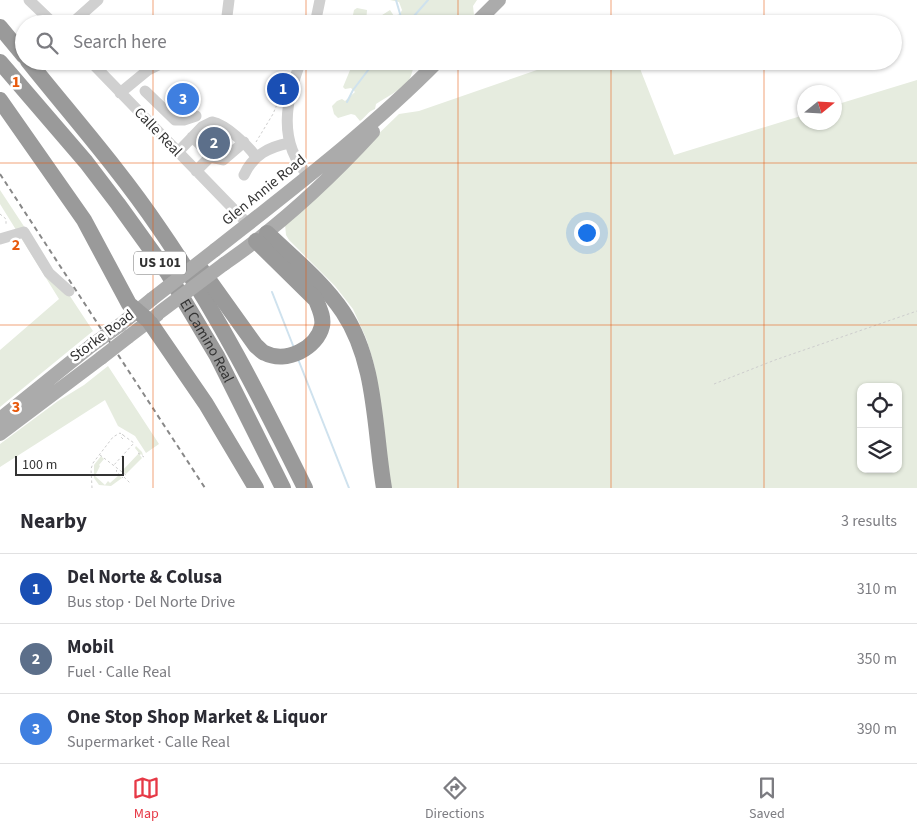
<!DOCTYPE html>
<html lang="en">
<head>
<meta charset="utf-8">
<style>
	:root { --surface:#fff; --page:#f2f2f3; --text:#2b2b33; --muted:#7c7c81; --line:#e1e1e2; --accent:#e63946 }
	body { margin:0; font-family:"Source Sans 3",sans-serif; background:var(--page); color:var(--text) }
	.controls { position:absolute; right:15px; bottom:15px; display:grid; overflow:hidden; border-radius:10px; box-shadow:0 1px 4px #0004 }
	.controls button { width:45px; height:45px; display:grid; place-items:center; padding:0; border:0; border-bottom:1px solid var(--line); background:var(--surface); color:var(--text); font:25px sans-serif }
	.compass { position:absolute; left:797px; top:85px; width:45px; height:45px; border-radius:50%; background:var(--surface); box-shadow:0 1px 4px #0004; rotate:72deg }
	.scale { position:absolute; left:15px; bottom:12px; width:109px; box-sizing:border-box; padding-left:5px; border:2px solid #333; border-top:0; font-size:14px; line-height:18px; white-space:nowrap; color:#333; -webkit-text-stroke:4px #fff; paint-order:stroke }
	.you { position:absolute; left:586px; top:232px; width:18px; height:18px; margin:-12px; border:4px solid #fff; border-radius:50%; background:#1a73e8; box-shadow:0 0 0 8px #1a73e833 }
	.badge { display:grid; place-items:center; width:32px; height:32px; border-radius:50%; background:var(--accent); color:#fff; font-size:16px; font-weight:700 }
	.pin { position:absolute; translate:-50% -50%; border:2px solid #fff; box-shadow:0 1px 5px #0006 }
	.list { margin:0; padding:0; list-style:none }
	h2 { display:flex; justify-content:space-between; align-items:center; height:65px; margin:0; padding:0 20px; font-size:21px }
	h2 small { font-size:16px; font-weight:400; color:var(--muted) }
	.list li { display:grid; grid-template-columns:32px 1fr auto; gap:15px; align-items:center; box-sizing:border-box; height:70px; padding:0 20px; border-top:1px solid var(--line) }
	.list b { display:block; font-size:19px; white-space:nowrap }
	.list p { margin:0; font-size:16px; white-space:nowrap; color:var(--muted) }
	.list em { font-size:16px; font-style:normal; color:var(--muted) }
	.icon { flex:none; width:28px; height:28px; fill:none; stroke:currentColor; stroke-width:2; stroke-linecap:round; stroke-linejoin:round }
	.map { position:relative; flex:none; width:917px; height:488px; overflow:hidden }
	.search { position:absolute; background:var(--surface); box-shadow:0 1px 4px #0004; left:15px; right:15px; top:15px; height:55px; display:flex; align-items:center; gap:12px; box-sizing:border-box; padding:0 18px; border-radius:28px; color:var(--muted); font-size:19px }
	.sheet { height:275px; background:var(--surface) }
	nav { display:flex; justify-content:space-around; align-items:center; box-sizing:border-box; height:70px; border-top:1px solid var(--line); background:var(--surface); font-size:14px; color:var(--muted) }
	nav a { display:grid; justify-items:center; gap:2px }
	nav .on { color:var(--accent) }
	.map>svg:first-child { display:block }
	.green { fill:#e6ecdf; fill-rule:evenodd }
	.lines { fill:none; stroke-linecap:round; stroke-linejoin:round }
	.stream { stroke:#cfe2ee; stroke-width:2 }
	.path { stroke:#cdcdcd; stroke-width:1; stroke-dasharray:2.5 2.5; stroke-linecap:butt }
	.minor { stroke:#d0d0d0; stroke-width:11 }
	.major { stroke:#ababab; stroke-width:14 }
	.highway { stroke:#9a9a9a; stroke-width:16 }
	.rail { stroke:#888; stroke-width:2; stroke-dasharray:5 4; stroke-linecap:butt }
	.major-bridge { stroke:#ababab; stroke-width:14 }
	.grid { fill:none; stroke:#e8590c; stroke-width:1; stroke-opacity:0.55 }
	.labels { text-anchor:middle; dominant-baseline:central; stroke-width:5; stroke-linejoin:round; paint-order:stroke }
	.shield { fill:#fff; stroke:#707070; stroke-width:1 }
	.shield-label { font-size:14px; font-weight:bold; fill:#333 }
	.street-label { font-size:15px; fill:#333; stroke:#fff }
	.grid-label { font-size:16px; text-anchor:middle; font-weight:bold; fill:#e8590c; stroke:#fff; stroke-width:5; stroke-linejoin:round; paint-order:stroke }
</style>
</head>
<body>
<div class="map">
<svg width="917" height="488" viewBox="0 0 917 488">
	<rect width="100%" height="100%" fill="#fff"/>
	<path class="green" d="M 390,0 L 477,0 L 473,6 L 474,15 L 467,24 L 456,21 L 454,24 L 373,24 L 379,17 L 390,10 L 394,16 L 400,14 L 402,10 L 399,2 Z
		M 357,8 L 367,10 L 366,23 L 373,24 L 355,24 L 353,15 L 354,10 Z
		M 358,61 L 417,61 C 412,66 413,76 407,83 C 399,91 386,97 376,104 L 375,109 C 367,112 366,117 360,121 L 355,115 L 351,114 L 338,118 L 334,114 L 332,106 L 337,101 L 342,99 L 345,101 L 355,92 L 351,88 L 345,89 L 343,87 L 353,63 Z
		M 563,61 L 637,61 L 674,155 L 804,115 L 804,122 L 834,122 L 835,105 L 917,80 L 917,488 L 389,488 L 374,364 L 366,338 L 353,309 L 335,286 L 289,240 L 286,235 L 285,224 L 399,114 L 419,111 ZM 861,387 L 898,387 L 898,469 L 861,469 Z
		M 0,190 L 93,331 L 0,407 L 0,350 L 59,299 L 0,204 Z
		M 108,366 L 159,444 L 146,453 L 135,436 L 118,426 L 105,400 L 0,467 L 0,444 L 58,401 L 84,385 Z
		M 136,446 L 142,452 L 143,455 L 139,454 L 142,458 L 126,474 L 122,471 L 139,453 L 135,448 Z
		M 101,456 L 104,459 L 99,465 L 100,466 L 95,476 L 105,485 L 108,481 L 110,483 L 119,475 L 122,478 L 111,486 L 99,485 L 94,478 L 94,465 Z"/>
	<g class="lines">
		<path class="stream" d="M 396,0 L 403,24
			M 407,24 L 428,0
			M 347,102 L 353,90 L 375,61
			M 272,292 L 294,348
			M 298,359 L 349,488"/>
		<path class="path" d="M 256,142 L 273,114 L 280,97
			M 0,214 L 6,219 L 6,226
			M 714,384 L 775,360 L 917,311
			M 123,439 L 121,437 L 123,434
			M 138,453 L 144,457
			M 100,455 L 126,475
			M 117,470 L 116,471 L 123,478
			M 124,477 L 131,484
			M 92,488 L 91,469 L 93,463 L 113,437 L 120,433 L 134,443 L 113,466"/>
		<path class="minor" d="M 29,0 L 54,24
			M 71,24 L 98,0
			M 226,24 L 229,0
			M 315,24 L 320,0
			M 90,61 L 248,224
			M 301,61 C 286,99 277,142 308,175
			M 145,91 L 175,120 L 184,120 L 196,116
			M 120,93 L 148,70 L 166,61
			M 192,137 L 206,150 L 210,157
			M 178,152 L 202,127 L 212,122 C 226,125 248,145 256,157
			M 196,171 L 210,157 L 223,160 L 244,142
			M 244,175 C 253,155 269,147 289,143
			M 0,239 L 24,232 L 49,273 L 69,291"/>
		<path class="major" d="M 475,24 L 499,0
			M 215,250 C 291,190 370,130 438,61
			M 224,264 C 278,227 328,181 373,132
			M 120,325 L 152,299
			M 128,337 L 157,315
			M 0,419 L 92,345
			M 0,434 L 101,358"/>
		<g class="highway">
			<path d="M 0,27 L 24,56"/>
			<path d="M 28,61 C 72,116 119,169 159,228 C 216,310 261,399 305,488"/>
			<path id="s1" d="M 0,62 L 86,162 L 118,204 L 167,272 L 217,356 L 283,488"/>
			<path d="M 0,100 L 84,220 L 129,304 L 149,321 L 206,404 L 256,488"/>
			<path d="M 267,233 C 293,258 323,282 343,312 C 377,363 374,430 384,488"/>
			<path d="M 198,265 L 256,346 C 259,348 262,352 265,353 C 286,364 317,348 322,326 C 324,317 319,308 316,300 L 256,241"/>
		</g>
		<path class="rail" d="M 0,174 L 205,488"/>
		<path class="major-bridge" d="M 152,299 L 215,250
			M 160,312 L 224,264
			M 92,345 L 120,325
			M 101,358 L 128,337"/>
	</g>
	<path class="grid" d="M 153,0 L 153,24M 306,0 L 306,24M 458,0 L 458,24M 611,0 L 611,24M 764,0 L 764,24M 153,61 L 153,488M 306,61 L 306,488M 458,61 L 458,488M 611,61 L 611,488M 764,61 L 764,488M 0,163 L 917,163M 0,325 L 917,325"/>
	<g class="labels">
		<rect class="shield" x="134" y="251.5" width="52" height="23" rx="4"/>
		<g class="shield-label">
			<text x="160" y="263">US 101</text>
		</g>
		<g class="street-label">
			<text transform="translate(158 132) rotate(46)">Calle Real</text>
			<text transform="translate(264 190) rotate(-39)">Glen Annie Road</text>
			<text transform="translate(102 336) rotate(-37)">Storke Road</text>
			<text stroke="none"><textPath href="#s1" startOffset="348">El Camino Real</textPath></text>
		</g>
	</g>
	<g class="grid-label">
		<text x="16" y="87">1</text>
		<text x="16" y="250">2</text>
		<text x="16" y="412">3</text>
	</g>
</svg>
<div class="controls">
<button><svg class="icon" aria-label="locate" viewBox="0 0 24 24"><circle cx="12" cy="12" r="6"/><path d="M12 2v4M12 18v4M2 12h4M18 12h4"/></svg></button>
<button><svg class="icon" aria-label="layers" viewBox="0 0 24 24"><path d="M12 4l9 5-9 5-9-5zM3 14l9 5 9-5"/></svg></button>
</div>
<svg class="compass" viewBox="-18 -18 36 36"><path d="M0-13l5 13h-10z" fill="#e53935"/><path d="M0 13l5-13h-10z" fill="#7c7c81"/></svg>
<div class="scale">100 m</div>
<div class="you"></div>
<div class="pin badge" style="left:283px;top:89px;background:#1a4fb4">1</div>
<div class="pin badge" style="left:214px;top:143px;background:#5c6f8a">2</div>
<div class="pin badge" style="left:183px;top:99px;background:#3f7fe0">3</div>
<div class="search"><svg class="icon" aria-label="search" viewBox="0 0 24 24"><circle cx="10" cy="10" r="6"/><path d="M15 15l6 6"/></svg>Search here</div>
</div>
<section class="sheet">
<h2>Nearby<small>3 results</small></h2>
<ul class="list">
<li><span class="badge" style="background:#1a4fb4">1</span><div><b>Del Norte &amp; Colusa</b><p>Bus stop · Del Norte Drive</p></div><em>310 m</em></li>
<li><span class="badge" style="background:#5c6f8a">2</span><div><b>Mobil</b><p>Fuel · Calle Real</p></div><em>350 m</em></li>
<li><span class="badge" style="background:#3f7fe0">3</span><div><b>One Stop Shop Market &amp; Liquor</b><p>Supermarket · Calle Real</p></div><em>390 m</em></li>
</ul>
</section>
<nav>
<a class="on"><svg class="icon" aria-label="map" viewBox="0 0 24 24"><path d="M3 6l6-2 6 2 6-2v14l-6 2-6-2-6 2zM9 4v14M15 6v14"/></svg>Map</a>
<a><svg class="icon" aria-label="directions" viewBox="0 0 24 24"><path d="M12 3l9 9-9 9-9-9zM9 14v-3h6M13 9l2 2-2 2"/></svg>Directions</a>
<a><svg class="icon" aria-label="saved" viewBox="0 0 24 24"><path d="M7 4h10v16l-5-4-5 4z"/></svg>Saved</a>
</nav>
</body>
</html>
